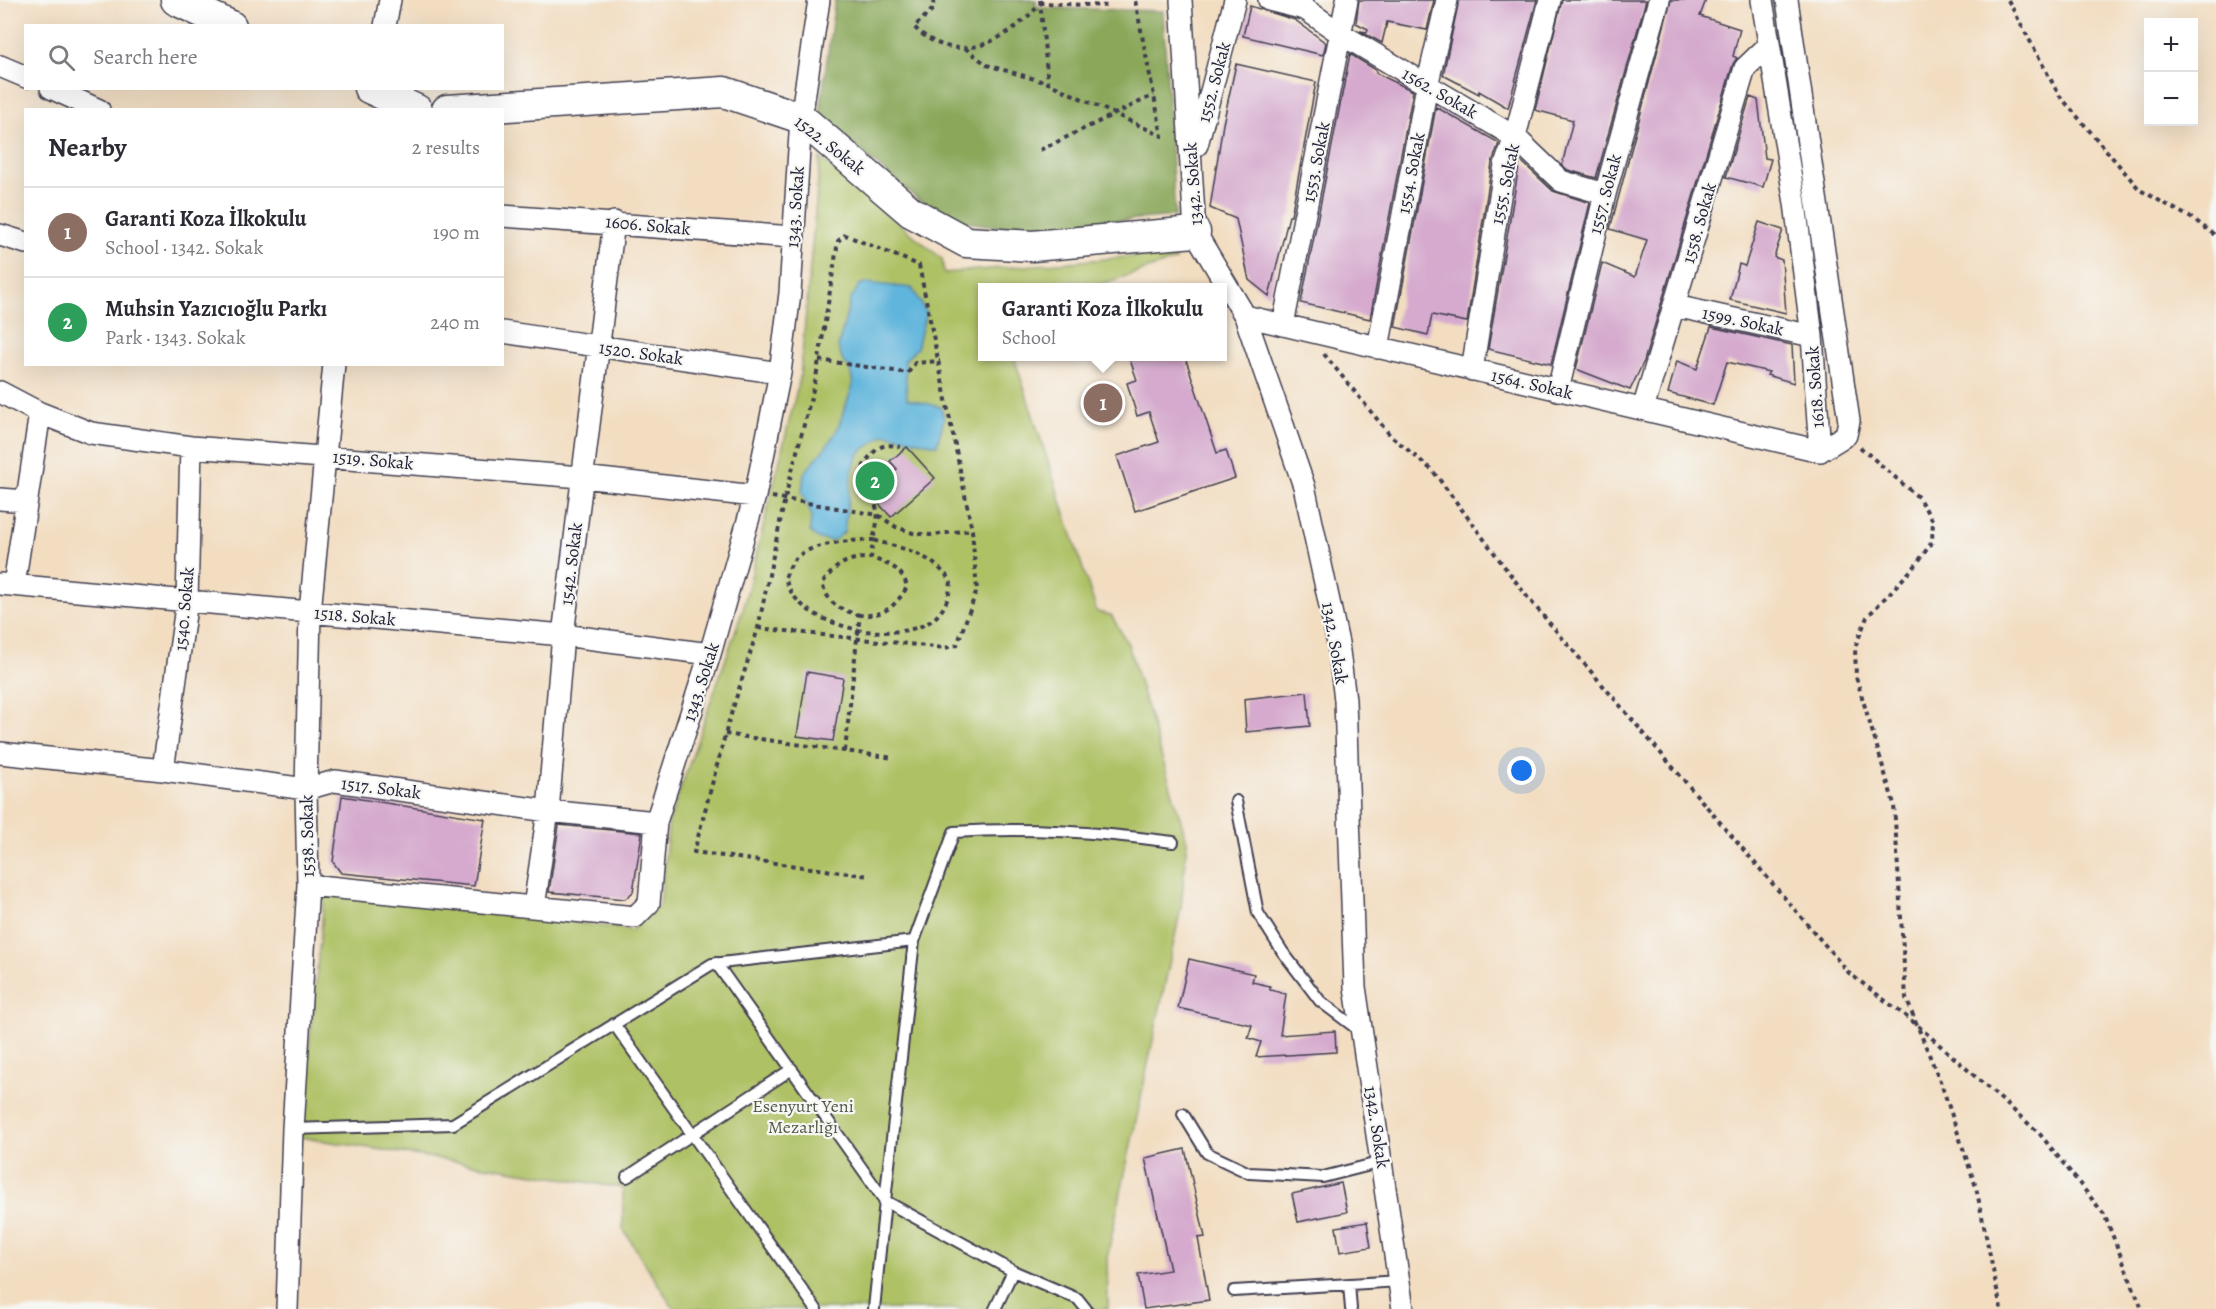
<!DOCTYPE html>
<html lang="en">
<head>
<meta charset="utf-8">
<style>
	:root { --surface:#fff; --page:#f2f2f3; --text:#2b2b33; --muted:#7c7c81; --line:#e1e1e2; --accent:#0f766e }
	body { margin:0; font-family:Alegreya,serif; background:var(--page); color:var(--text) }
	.controls { position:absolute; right:18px; top:18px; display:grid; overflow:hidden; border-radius:0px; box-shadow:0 6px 24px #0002 }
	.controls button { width:54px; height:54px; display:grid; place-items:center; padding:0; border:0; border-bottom:2px solid var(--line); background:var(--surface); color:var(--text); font:30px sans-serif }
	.you { position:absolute; left:1522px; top:771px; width:21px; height:21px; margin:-15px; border:4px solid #fff; border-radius:50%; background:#1a73e8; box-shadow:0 0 0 9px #1a73e833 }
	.badge { display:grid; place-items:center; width:39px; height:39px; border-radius:50%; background:var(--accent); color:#fff; font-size:20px; font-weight:700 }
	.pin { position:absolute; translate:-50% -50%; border:3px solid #fff; box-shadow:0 2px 6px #0006 }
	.popup { position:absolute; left:978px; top:283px; width:249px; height:78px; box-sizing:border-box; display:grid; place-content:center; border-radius:0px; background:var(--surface); filter:drop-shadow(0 2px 4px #0005); font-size:20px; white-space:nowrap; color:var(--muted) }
	.popup b { font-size:22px; color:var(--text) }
	.popup::after { content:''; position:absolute; left:50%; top:100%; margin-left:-12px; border:12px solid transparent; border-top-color:var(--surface) }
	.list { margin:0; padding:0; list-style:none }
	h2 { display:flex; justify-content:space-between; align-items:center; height:78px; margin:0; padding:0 24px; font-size:26px }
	h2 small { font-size:20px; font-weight:400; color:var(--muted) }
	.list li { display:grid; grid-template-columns:39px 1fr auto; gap:18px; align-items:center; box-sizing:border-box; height:90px; padding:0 24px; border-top:2px solid var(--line) }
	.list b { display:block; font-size:22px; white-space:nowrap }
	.list p { margin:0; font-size:20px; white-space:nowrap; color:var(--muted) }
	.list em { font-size:20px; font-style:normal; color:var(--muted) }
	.icon { flex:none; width:33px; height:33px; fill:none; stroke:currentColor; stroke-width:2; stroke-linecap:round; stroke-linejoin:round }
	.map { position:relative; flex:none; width:2216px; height:1309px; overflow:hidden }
	.search { position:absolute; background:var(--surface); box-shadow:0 6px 24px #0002; left:24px; top:24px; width:480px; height:66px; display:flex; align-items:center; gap:15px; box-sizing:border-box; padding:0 21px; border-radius:0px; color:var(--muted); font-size:22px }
	.panel { position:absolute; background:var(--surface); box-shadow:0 6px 24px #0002; left:24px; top:108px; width:480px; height:258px; border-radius:0px }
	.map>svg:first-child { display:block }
	.green { fill:#aec165; stroke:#687250; stroke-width:1.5 }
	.forest { fill:#8aa75a; stroke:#56644a; stroke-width:1.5 }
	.water { fill:#60b5dc; stroke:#416c8c; stroke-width:1.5 }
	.building { fill:#d5aace }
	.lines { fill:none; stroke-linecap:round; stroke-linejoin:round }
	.lane-casing { stroke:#413e4f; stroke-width:14 }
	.street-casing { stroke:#413e4f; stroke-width:24 }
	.secondary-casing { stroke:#413e4f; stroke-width:33 }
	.path { stroke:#413e4f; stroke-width:4; stroke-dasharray:4.5 4.5; stroke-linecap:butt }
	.lane { stroke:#fff; stroke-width:10 }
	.street { stroke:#fff; stroke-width:21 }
	.secondary { stroke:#fff; stroke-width:30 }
	.labels { text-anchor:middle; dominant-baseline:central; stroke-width:4.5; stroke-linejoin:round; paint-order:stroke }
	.street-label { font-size:18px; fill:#22223b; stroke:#f6f6f2 }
	.park-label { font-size:18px; fill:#535a4a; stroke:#f6f6f2 }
</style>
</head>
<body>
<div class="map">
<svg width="2216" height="1309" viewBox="0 0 2216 1309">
	<rect width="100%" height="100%" fill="#f6f6f2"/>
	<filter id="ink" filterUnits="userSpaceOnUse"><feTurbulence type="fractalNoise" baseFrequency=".0167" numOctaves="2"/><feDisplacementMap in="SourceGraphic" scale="12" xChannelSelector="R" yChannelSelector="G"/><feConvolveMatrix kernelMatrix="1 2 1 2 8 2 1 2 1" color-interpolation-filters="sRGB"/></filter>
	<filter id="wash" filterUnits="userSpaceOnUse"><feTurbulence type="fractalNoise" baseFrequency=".008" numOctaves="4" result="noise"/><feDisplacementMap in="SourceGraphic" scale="24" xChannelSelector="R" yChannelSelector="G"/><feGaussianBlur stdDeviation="1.35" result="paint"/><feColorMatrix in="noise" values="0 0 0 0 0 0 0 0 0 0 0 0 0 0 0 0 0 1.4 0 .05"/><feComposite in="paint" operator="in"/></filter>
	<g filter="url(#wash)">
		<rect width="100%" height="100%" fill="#f2ddc1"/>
		<path class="green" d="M 820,158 L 942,259 L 944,273 L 1172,253 L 1176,260 L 1092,287 L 983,288 L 983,356 L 1014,357 L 1097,612 L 1111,615 L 1128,644 L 1187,841 L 1181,908 L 1107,1258 L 1108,1309 L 674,1309 L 623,1229 L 623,1188 L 300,1137 L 325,891 L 632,930 L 660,905 L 669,822 L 743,609 L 800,377 Z"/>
		<path class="forest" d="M 835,0 L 1036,0 L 1036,6 L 1046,8 L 1163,11 L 1175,216 L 1014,229 L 961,221 L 918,199 L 832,128 L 820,111 Z"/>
		<path class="water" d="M 866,283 L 912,288 L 926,312 L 917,348 L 905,360 L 907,399 L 941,407 L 944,419 L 937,445 L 885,434 L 859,453 L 852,472 L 844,532 L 833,541 L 819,539 L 810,532 L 811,514 L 802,492 L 804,473 L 829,443 L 838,428 L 853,385 L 850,368 L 843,362 L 838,347 L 850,301 L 859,285 Z"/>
		<g id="blocks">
			<path class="building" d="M 1359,0 L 1434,0 L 1427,30 L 1387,22 L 1382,43 L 1360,31 L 1367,32 L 1368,29 L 1356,23 Z
				M 1459,0 L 1537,0 L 1508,108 L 1479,91 L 1479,94 L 1443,75 Z
				M 1562,0 L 1646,0 L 1596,178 L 1568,170 L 1562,165 L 1573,120 L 1535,110 Z
				M 1671,0 L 1706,0 L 1700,16 L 1740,29 L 1733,56 L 1737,58 L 1733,64 L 1644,361 L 1630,390 L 1576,369 L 1602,263 L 1635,277 L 1647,240 L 1610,229 Z
				M 1250,6 L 1295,20 L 1326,43 L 1323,55 L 1243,36 Z
				M 1350,54 L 1376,70 L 1376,73 L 1413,91 L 1370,319 L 1301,303 Z
				M 1236,64 L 1316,82 L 1291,216 L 1289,216 L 1269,296 L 1249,280 L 1236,219 L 1210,208 L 1223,124 Z
				M 1750,97 L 1758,100 L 1765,158 L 1771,159 L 1763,187 L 1726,177 Z
				M 1436,107 L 1499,143 L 1492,163 L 1467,322 L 1432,315 L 1428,335 L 1395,327 Z
				M 1520,160 L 1553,191 L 1590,203 L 1551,364 L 1488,349 Z
				M 1759,222 L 1783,230 L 1774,257 L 1782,260 L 1786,313 L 1730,300 L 1739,264 L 1745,266 Z
				M 1711,327 L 1792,345 L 1794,383 L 1767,375 L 1769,372 L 1727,362 L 1713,405 L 1668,393 L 1677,361 L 1697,369 Z
				M 1129,357 L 1185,357 L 1217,453 L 1226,450 L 1235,478 L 1135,511 L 1117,456 L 1159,442 L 1149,412 L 1137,416 L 1127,383 L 1137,380 Z
				M 907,447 L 935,478 L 891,517 L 870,494 L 897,469 L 890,461 Z
				M 807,672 L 843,678 L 833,741 L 797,736 Z
				M 1307,692 L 1310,726 L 1246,732 L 1244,699 Z
				M 342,796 L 485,819 L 474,886 L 341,873 L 333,862 Z
				M 559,825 L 642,833 L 633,892 L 625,899 L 549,892 Z
				M 1189,959 L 1254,974 L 1252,982 L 1270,986 L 1270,990 L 1286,994 L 1280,1035 L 1335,1031 L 1336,1052 L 1256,1057 L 1261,1042 L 1248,1038 L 1252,1025 L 1178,1008 Z
				M 1185,1149 L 1205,1237 L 1198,1238 L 1209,1300 L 1144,1309 L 1138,1275 L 1170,1270 L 1145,1158 Z
				M 1341,1183 L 1347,1212 L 1298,1222 L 1292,1194 Z
				M 1367,1222 L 1371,1247 L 1340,1252 L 1336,1227 Z"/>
		</g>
	</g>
	<g filter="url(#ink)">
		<use href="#blocks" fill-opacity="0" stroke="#413e4f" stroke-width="1.5"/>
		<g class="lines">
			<defs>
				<path id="lane" d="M 1236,801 L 1258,913 L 1282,951 L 1320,1001 L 1360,1031
					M 914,941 L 954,832 C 1029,827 1098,832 1173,842
					M 716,963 L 885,1201 L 874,1309
					M 614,1024 L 816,1309
					M 1183,1114 L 1207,1153 L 1249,1173 L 1323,1177 L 1382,1162
					M 293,1129 L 453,1124 L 712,964 L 914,941 L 885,1201 L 1013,1271 L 1078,1299 L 1086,1309
					M 627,1177 L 792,1069
					M 1349,1284 L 1351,1309
					M 1234,1291 L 1400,1281
					M 995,1309 L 1013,1271"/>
				<path id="street" d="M 1181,0 L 1195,232 L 1245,316 L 1283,425 L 1304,486 L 1338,643 L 1345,700 L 1355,987 L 1403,1309
					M 1269,0 L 1305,9 L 1341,34 L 1515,137 L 1561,181 L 1605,194
					M 1762,0 L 1795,203 L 1812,336 L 1820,451
					M 1787,0 L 1849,421 L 1846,435 L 1820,451
					M 385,26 L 390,0
					M 0,66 L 26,77
					M 51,88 L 99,110
					M 1197,145 L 1235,0
					M 502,216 L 794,237
					M 0,235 L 26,243
					M 1675,306 L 1812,336
					M 1245,316 L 1820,451
					M 1283,325 L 1347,0
					M 502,332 L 780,373
					M 1378,348 L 1427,86 L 1447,0
					M 1472,370 L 1505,165 L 1515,137 L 1550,0
					M 1558,390 L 1605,194 L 1659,0
					M 0,392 L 40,413 L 91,433 L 191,447 L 582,477 L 755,496
					M 1643,409 L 1745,68 L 1769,45
					M 0,499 L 26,501
					M 0,584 L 563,635 L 710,654
					M 14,585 L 40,413
					M 0,753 L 163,770 L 306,789 L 335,781 L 548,811 L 656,822
					M 163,770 L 187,600 L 191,447
					M 308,885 L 635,917 L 649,903 L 656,822 L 710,654 L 755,496 L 780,373 L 790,293 L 801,118 L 819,0
					M 534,907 L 548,811 L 563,635 L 614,222
					M 287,1309 L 293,1129 L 308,885 L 306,789 L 310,612 L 334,364"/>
				<path id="secondary" d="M 176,0 L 231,26
					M 369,88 L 417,110
					M 447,110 L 724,92 L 801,118 L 911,212 L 966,242 L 1032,246 L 1195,232"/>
			</defs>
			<use href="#lane" class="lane-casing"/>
			<use href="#street" class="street-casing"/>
			<use href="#secondary" class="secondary-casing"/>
			<path class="path" d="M 934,0 L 932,10 L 914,27 C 957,69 1007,41 1041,3 L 1110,6
				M 1040,0 L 1048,83 L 1162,136 L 1135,0
				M 2008,0 L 2059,95 L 2140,190 L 2195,220 L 2216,236
				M 965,48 L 987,65 L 1048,83
				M 1040,150 L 1154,95
				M 1324,354 L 1390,435 L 1433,471 L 1528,598 L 1849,973 L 1916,1024 L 2039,1133 L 2104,1214 L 2142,1309
				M 819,360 L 908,373 L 915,363 L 940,361
				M 1860,447 L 1918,497 L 1933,521 L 1932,542 L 1915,566 L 1867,617 L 1855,647 L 1856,677 L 1894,804 L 1906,998 L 1942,1086 L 1976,1187 L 2001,1309
				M 772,497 L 878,515 L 896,527 L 913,533 L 930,535 L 972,530
				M 860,615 C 840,610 829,605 822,584 C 835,565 847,557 871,558
				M 758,628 L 945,648 L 957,645 L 977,590 L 972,530 L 919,265 L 845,235 L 838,241 L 816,378 L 785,498 L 758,628 L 728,724 L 694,852 L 869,876
				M 725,734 L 894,758
				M 845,751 L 857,639 L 860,615 C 883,617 896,606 907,587 C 903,568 888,564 871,558 L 873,540 C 852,540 807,543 793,561 C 790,566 787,573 785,578 C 795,611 827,622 858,630 L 863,631 C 904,634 947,632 951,581 C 928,552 907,550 873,540 C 875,531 879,520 877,511 C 873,486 848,478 874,452 C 882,444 890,444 900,447"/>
			<use href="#lane" class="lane"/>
			<use href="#street" class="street"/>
			<use href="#secondary" class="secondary"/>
		</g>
	</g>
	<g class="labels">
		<g class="street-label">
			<text transform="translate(1214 82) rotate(-75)">1552. Sokak</text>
			<text transform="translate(1440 93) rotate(30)">1562. Sokak</text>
			<text transform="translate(830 145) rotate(38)">1522. Sokak</text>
			<text transform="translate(1316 162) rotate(-79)">1553. Sokak</text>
			<text transform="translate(1411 173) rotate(-79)">1554. Sokak</text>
			<text transform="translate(1193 184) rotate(-94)">1342. Sokak</text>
			<text transform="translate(1505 184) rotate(-78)">1555. Sokak</text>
			<text transform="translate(1605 194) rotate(-75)">1557. Sokak</text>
			<text transform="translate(795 207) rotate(-86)">1343. Sokak</text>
			<text transform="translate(1699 223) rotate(-74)">1558. Sokak</text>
			<text transform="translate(648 225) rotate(5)">1606. Sokak</text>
			<text transform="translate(1743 321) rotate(12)">1599. Sokak</text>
			<text transform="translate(641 353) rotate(8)">1520. Sokak</text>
			<text transform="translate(1532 384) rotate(13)">1564. Sokak</text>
			<text transform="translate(1815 387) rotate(-94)">1618. Sokak</text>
			<text transform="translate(373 460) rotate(5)">1519. Sokak</text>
			<text transform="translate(571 564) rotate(-83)">1542. Sokak</text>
			<text transform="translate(184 609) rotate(-85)">1540. Sokak</text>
			<text transform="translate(355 616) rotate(5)">1518. Sokak</text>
			<text transform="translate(1335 643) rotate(80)">1342. Sokak</text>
			<text transform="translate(701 682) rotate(-72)">1343. Sokak</text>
			<text transform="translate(381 788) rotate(7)">1517. Sokak</text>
			<text transform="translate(307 836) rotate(-91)">1538. Sokak</text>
			<text transform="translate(1377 1127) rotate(81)">1342. Sokak</text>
		</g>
		<g class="park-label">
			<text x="803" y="1106">Esenyurt Yeni<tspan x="803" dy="21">Mezarlığı</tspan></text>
		</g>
	</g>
</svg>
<div class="controls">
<button>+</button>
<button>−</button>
</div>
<div class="you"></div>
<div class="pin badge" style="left:1103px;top:403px;background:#8d6e63">1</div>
<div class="popup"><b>Garanti Koza İlkokulu</b>School</div>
<div class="pin badge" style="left:875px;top:481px;background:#2e9e5b">2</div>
<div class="search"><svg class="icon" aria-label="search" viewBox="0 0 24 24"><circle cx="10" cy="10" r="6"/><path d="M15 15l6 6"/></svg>Search here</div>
<section class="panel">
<h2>Nearby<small>2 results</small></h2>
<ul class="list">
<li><span class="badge" style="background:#8d6e63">1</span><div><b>Garanti Koza İlkokulu</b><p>School · 1342. Sokak</p></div><em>190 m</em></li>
<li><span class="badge" style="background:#2e9e5b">2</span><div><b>Muhsin Yazıcıoğlu Parkı</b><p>Park · 1343. Sokak</p></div><em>240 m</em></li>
</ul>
</section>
</div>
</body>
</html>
